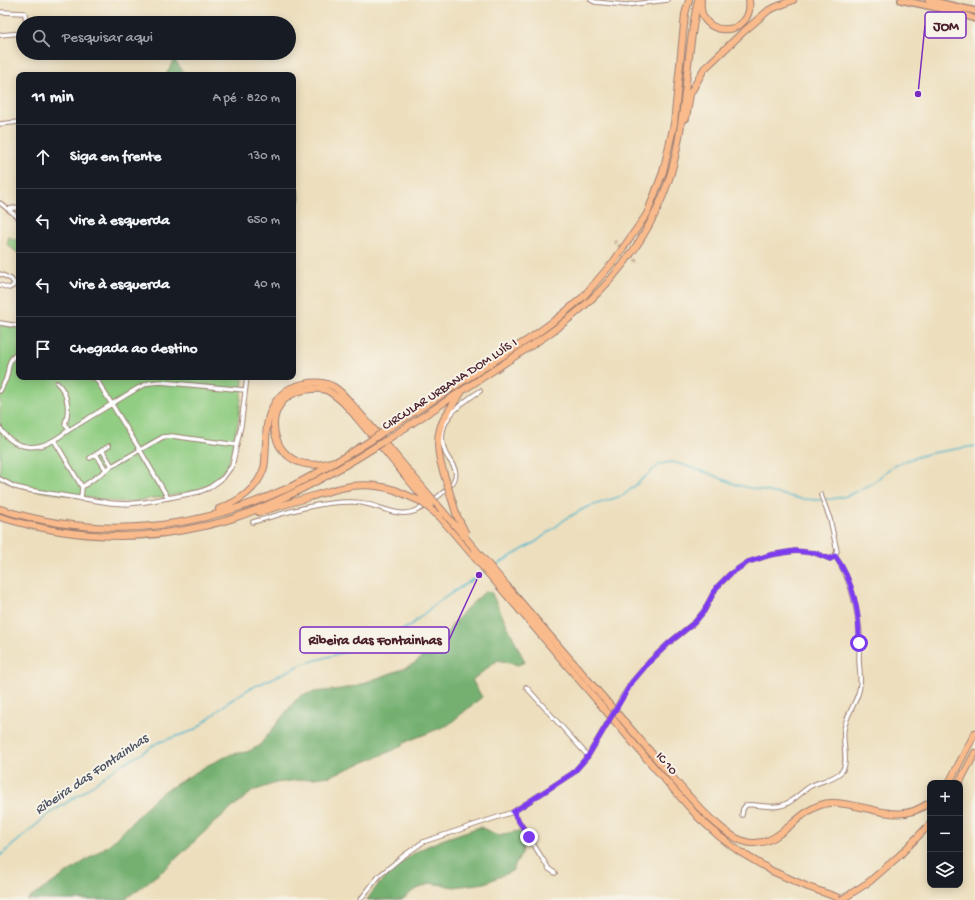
<!DOCTYPE html>
<html lang="pt">
<head>
<meta charset="utf-8">
<style>
	:root { --surface:#171b24; --page:#20242c; --text:#f1f3f6; --muted:#9ea1a6; --line:#363941 }
	body { margin:0; font-family:"Gochi Hand",sans-serif; background:var(--page); color:var(--text) }
	.controls { position:absolute; right:12px; bottom:12px; display:grid; overflow:hidden; border-radius:8px; box-shadow:0 2px 10px #0003 }
	.controls button { width:36px; height:36px; display:grid; place-items:center; padding:0; border:0; border-bottom:1px solid var(--line); background:var(--surface); color:var(--text); font:20px sans-serif }
	.stop { position:absolute; width:12px; height:12px; margin:-9px; border:3px solid #7c3aed; border-radius:50%; background:#fff }
	.stop.end { background:#7c3aed; border-color:#fff; box-shadow:0 1px 4px #0008 }
	.list { margin:0; padding:0; list-style:none }
	h2 { display:flex; justify-content:space-between; align-items:center; height:52px; margin:0; padding:0 16px; font-size:17px }
	h2 small { font-size:13px; font-weight:400; color:var(--muted) }
	.list li { display:grid; grid-template-columns:26px 1fr auto; gap:12px; align-items:center; box-sizing:border-box; height:64px; padding:0 16px; border-top:1px solid var(--line) }
	.list b { display:block; font-size:15px; white-space:nowrap }
	.list em { font-size:13px; font-style:normal; color:var(--muted) }
	.icon { flex:none; width:22px; height:22px; fill:none; stroke:currentColor; stroke-width:2; stroke-linecap:round; stroke-linejoin:round }
	.map { position:relative; flex:none; width:975px; height:900px; overflow:hidden }
	.search { position:absolute; background:var(--surface); box-shadow:0 2px 10px #0003; left:16px; top:16px; width:280px; height:44px; display:flex; align-items:center; gap:10px; box-sizing:border-box; padding:0 14px; border-radius:22px; color:var(--muted); font-size:15px }
	.panel { position:absolute; background:var(--surface); box-shadow:0 2px 10px #0003; left:16px; top:72px; width:280px; height:308px; border-radius:8px }
	.map>svg:first-child { display:block }
	.green { fill:#91cd83; stroke:#6e7657 }
	.forest { fill:#74b071; stroke:#5f684e }
	.lines { fill:none; stroke-linecap:round; stroke-linejoin:round }
	.stream { stroke:#4cb4cb; stroke-width:1.5 }
	.minor-tunnel { stroke:#ccb9a1; stroke-width:3.5; stroke-dasharray:3.5 2; stroke-linecap:butt }
	.minor-casing { stroke:#9c7f74; stroke-width:5.5 }
	.primary-casing { stroke:#9c7f74; stroke-width:8 }
	.trunk-casing { stroke:#9c7f74; stroke-width:8 }
	.minor { stroke:#fff; stroke-width:3.5 }
	.primary { stroke:#fabb8c; stroke-width:5.5 }
	.trunk { stroke:#fabb8c; stroke-width:6 }
	.minor-bridge-casing { stroke:#9c7f74; stroke-width:5.5; stroke-linecap:butt }
	.trunk-bridge-casing { stroke:#9c7f74; stroke-width:8; stroke-linecap:butt }
	.minor-bridge { stroke:#fff; stroke-width:3.5 }
	.trunk-bridge { stroke:#fabb8c; stroke-width:6 }
	.route { stroke:#7c3aed; stroke-width:5 }
	.labels { text-anchor:middle; dominant-baseline:central; stroke-width:4; stroke-linejoin:round; paint-order:stroke }
	.street-label { font-size:13px; fill:#4a1f2b; stroke:#f7f3e8 }
	.water-label { font-size:14px; font-style:italic; fill:#4b5363; stroke:#f7f3e8 }
	.leader { fill:none; stroke:#7b2cbf; stroke-width:1.5 }
	.callout-dot { fill:#7b2cbf; stroke:#f7f3e8; stroke-width:1.5 }
	.callout { fill:#f7f3e8; stroke:#7b2cbf; stroke-width:1.5 }
	.callout-label { font-size:14px; text-anchor:middle; font-weight:bold; fill:#4a1f2b }
</style>
</head>
<body>
<div class="map">
<svg width="975" height="900" viewBox="0 0 975 900">
	<rect width="100%" height="100%" fill="#f7f3e8"/>
	<filter id="ink" filterUnits="userSpaceOnUse"><feTurbulence type="fractalNoise" baseFrequency=".025" numOctaves="2"/><feDisplacementMap in="SourceGraphic" scale="8" xChannelSelector="R" yChannelSelector="G"/><feConvolveMatrix kernelMatrix="1 2 1 2 8 2 1 2 1" color-interpolation-filters="sRGB"/></filter>
	<filter id="wash" filterUnits="userSpaceOnUse"><feTurbulence type="fractalNoise" baseFrequency=".012" numOctaves="4" result="noise"/><feDisplacementMap in="SourceGraphic" scale="16" xChannelSelector="R" yChannelSelector="G"/><feGaussianBlur stdDeviation="0.9" result="paint"/><feColorMatrix in="noise" values="0 0 0 0 0 0 0 0 0 0 0 0 0 0 0 0 0 1.4 0 .05"/><feComposite in="paint" operator="in"/></filter>
	<g filter="url(#wash)">
		<rect width="100%" height="100%" fill="#eddfbe"/>
		<path class="green" d="M 9,237 L 18,241 L 19,239 L 19,254 L 7,244 Z
			M 0,325 L 19,328 L 19,377 L 243,377 C 242,396 235,454 225,469 C 208,492 181,494 155,498 C 146,499 136,502 128,502 C 113,502 99,499 85,497 C 57,493 25,492 0,478 Z"/>
		<path class="forest" d="M 174,59 L 185,74 L 185,75 L 166,75 Z
			M 293,174 L 300,197 L 293,218 Z
			M 486,591 L 491,592 L 525,662 L 518,665 L 498,660 L 472,680 L 482,697 L 448,725 L 408,741 L 394,750 L 330,776 L 276,783 L 253,791 L 216,821 L 165,869 L 124,900 L 27,900 L 107,846 L 118,837 L 154,799 L 163,792 L 208,765 L 232,754 L 247,752 L 259,746 L 294,702 L 302,695 L 315,692 L 341,689 L 355,686 L 400,670 L 415,663 L 444,637 L 453,624 L 469,606 Z
			M 480,827 L 498,835 L 519,831 L 525,836 L 522,853 L 512,871 L 485,883 L 454,887 L 431,883 L 413,891 L 402,900 L 367,900 C 379,881 397,865 416,852 C 433,842 461,833 480,827 Z"/>
		<g class="lines">
			<path class="stream" d="M 493,567 L 537,541 L 567,518 L 585,508 L 624,495 L 660,464 L 672,462 L 687,466 L 713,475 L 737,485 L 802,499 L 817,500 L 831,499 L 847,496 L 873,483 L 890,468 L 910,459 L 931,453 L 975,446
				M 0,856 L 49,814 L 83,792 L 120,765 L 138,756 L 157,743 L 195,730 L 227,703 L 247,690 L 303,664 L 355,649 L 379,638 L 396,633 L 410,626 L 435,604 L 484,572"/>
		</g>
	</g>
	<g filter="url(#ink)">
		<g class="lines">
			<path class="minor-tunnel" d="M 614,241 L 639,263"/>
			<defs>
				<path id="minor" d="M 591,0 L 595,2 L 626,5 L 667,0
					M 0,12 L 25,13 L 26,23
					M 0,35 L 23,33
					M 0,124 L 19,122
					M 0,203 L 19,218
					M 9,209 L 19,207
					M 0,274 L 11,279 L 14,283 L 13,286 L 9,288 L 0,285
					M 0,323 L 19,326
					M 88,377 L 91,378 L 96,377
					M 57,383 C 68,393 70,410 65,424 L 69,430
					M 0,391 C 2,387 4,383 6,379 C 10,367 6,360 19,353
					M 0,428 C 9,442 22,449 39,446 C 51,444 60,436 69,430 C 92,416 115,402 138,388 L 149,383 L 160,382 L 245,390
					M 54,440 L 82,487 L 112,466 L 140,450 L 95,377
					M 102,450 L 112,466
					M 96,454 L 106,470
					M 90,458 L 109,446
					M 0,479 L 15,487 L 28,490 L 111,503 L 127,504 L 145,502 L 168,498 L 199,492 L 209,488 L 223,478 L 232,466 L 241,426 L 247,377
					M 168,498 L 140,450 L 163,437 L 172,436 L 237,445
					M 81,499 L 82,487
					M 432,501 C 439,496 449,489 453,482 C 461,470 449,462 445,452 C 434,422 458,405 480,391
					M 253,522 C 285,513 319,501 353,502 C 380,502 400,525 426,505
					M 526,687 L 588,756
					M 621,699 L 632,682 L 649,662 L 669,643 L 695,622 L 704,611 L 716,588 L 730,574 L 748,562 L 770,555 L 795,551 L 815,553 L 830,559 L 835,556 L 837,551 L 830,519 L 821,495
					M 513,812 L 549,869 L 555,873
					M 742,815 L 743,809 L 746,805 C 757,804 768,808 779,806 C 790,805 800,793 809,787 C 819,781 834,780 842,771 C 849,763 842,741 844,730 C 846,713 859,701 860,685 C 861,676 859,666 859,658 C 859,648 861,637 859,627 C 856,602 850,577 835,556
					M 360,900 L 379,876 L 402,857 L 423,842 L 513,812 L 573,773 L 588,756 L 604,729"/>
				<path id="primary" d="M 901,0 L 957,12 L 975,19
					M 928,0 L 975,11"/>
				<path id="trunk" d="M 701,0 C 696,40 755,38 749,0
					M 686,118 L 690,94 L 704,69 L 742,33 L 769,10 L 793,0
					M 383,432 L 532,337 L 558,318 L 583,297 L 614,261 L 647,214 L 663,172 L 674,124 L 685,14 L 689,0
					M 388,439 C 423,416 459,393 494,370 C 524,350 556,331 583,307 C 623,271 655,225 671,173 C 687,117 685,57 698,0
					M 334,461 C 270,483 253,399 304,390 C 312,389 321,387 328,391 C 344,400 355,416 367,430 C 381,446 394,462 408,479
					M 442,468 C 432,433 441,421 461,393
					M 0,509 C 97,540 194,531 286,489 C 316,475 343,458 370,441
					M 219,509 C 239,501 257,490 264,468 C 266,460 265,451 266,444 C 266,435 266,425 269,416 C 273,403 282,390 296,386 C 308,382 322,380 334,387 C 342,392 349,401 355,408 C 375,430 393,453 412,475
					M 259,512 C 276,507 293,502 310,497 C 342,487 362,480 395,490
					M 0,517 C 67,538 136,542 204,526 C 213,524 222,522 231,519 C 282,502 329,476 375,447
					M 440,517 L 659,773 L 699,818 L 719,836 L 740,852 L 772,871 L 808,887 L 845,900
					M 475,549 C 526,608 577,668 629,727 C 648,749 667,771 686,793 C 696,804 706,816 718,825 C 727,833 740,842 752,843 C 784,845 800,804 831,803 C 866,802 897,828 930,802
					M 949,783 L 975,733
					M 959,783 L 975,753
					M 869,882 L 900,855 L 930,824"/>
			</defs>
			<use href="#minor" class="minor-casing"/>
			<use href="#primary" class="primary-casing"/>
			<use href="#trunk" class="trunk-casing"/>
			<use href="#minor" class="minor"/>
			<use href="#primary" class="primary"/>
			<use href="#trunk" class="trunk"/>
			<defs>
				<path id="minor-bridge" d="M 604,729 L 621,699"/>
				<path id="trunk-bridge" d="M 370,441 L 383,432
					M 375,447 L 388,439
					M 442,468 L 457,516 L 466,534
					M 412,475 L 475,549
					M 408,479 L 430,505
					M 395,490 L 420,501 L 440,517
					M 841,900 L 869,882"/>
			</defs>
			<use href="#minor-bridge" class="minor-bridge-casing"/>
			<use href="#trunk-bridge" class="trunk-bridge-casing"/>
			<use href="#minor-bridge" class="minor-bridge"/>
			<use href="#trunk-bridge" class="trunk-bridge"/>
		</g>
	</g>
	<g class="lines" filter="url(#ink)">
		<path class="route" d="M 529,837 L 513,812 L 573,773 L 588,756 L 632,682 L 649,662 L 669,643 L 695,622 L 704,611 L 716,588 L 730,574 L 748,562 L 770,555 L 795,551 L 815,553 L 830,559 L 835,556 C 853,580 860,613 859,643"/>
	</g>
	<g class="labels">
		<g class="street-label">
			<text transform="translate(450 385) rotate(-33)">CIRCULAR URBANA DOM LUÍS I</text>
			<text transform="translate(666 764) rotate(49)">IC 10</text>
		</g>
		<g class="water-label">
			<text transform="translate(92 775) rotate(-34)">Ribeira das Fontainhas</text>
		</g>
	</g>
	<path class="leader" d="M918 94L925 25M479 575L449 640"/>
	<g class="callout-dot">
		<circle cx="918" cy="94" r="4"/>
		<circle cx="479" cy="575" r="4"/>
	</g>
	<g class="callout">
		<rect x="925" y="12" width="41" height="26" rx="4"/>
		<rect x="300" y="627" width="149" height="26" rx="4"/>
	</g>
	<g class="callout-label">
		<text x="946" y="30">JOM</text>
		<text x="375" y="644">Ribeira das Fontainhas</text>
	</g>
</svg>
<div class="controls">
<button>+</button>
<button>−</button>
<button><svg class="icon" aria-label="layers" viewBox="0 0 24 24"><path d="M12 4l9 5-9 5-9-5zM3 14l9 5 9-5"/></svg></button>
</div>
<div class="stop" style="left:859px;top:643px"></div>
<div class="stop end" style="left:529px;top:837px"></div>
<div class="search"><svg class="icon" aria-label="search" viewBox="0 0 24 24"><circle cx="10" cy="10" r="6"/><path d="M15 15l6 6"/></svg>Pesquisar aqui</div>
<section class="panel">
<h2>11 min<small>A pé · 820 m</small></h2>
<ul class="list">
<li><svg class="icon" aria-label="ahead" viewBox="0 0 24 24"><path d="M12 20V5M6 11l6-6 6 6"/></svg><div><b>Siga em frente</b></div><em>130 m</em></li>
<li><svg class="icon" aria-label="left" viewBox="0 0 24 24"><path d="M17 20v-9H6M10 6l-5 5 5 5"/></svg><div><b>Vire à esquerda</b></div><em>650 m</em></li>
<li><svg class="icon" aria-label="left" viewBox="0 0 24 24"><path d="M17 20v-9H6M10 6l-5 5 5 5"/></svg><div><b>Vire à esquerda</b></div><em>40 m</em></li>
<li><svg class="icon" aria-label="arrive" viewBox="0 0 24 24"><path d="M6 21V4h12l-3 4 3 4H6"/></svg><div><b>Chegada ao destino</b></div></li>
</ul>
</section>
</div>
</body>
</html>
